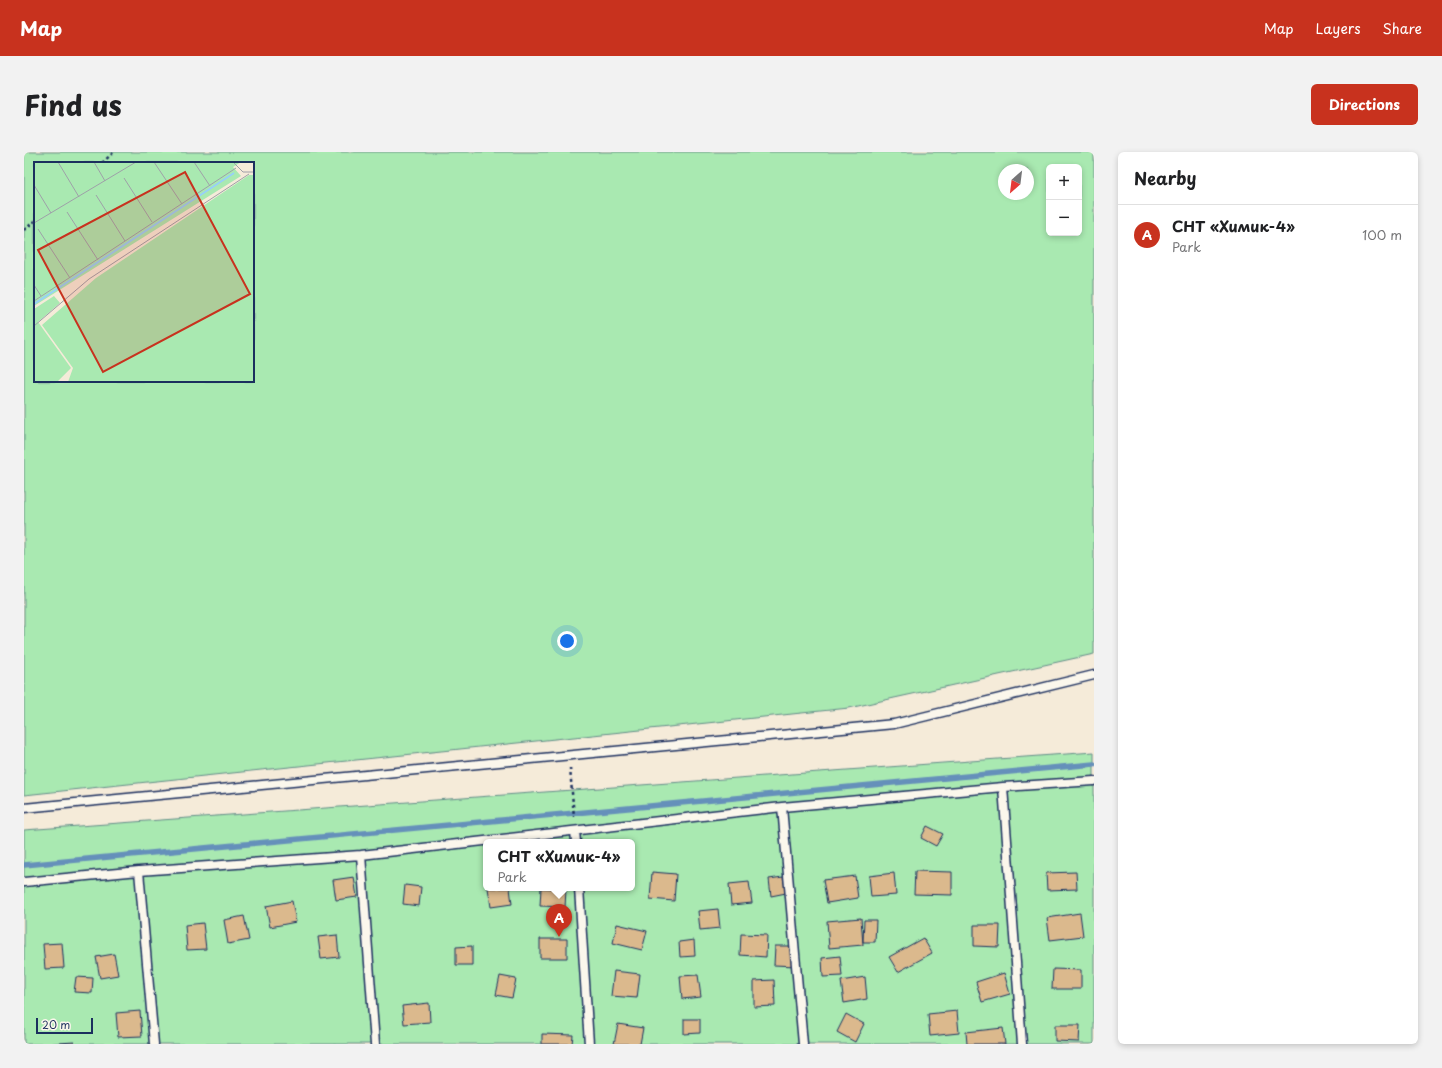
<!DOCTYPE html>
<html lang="en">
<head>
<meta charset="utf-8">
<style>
	:root { --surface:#fff; --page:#f2f2f2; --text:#202124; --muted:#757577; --line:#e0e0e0; --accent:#c8321e }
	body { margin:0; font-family:"Playpen Sans",sans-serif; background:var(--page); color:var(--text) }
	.controls { position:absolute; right:12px; top:12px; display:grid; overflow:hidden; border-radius:6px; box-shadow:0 2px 6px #0003 }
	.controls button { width:36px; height:36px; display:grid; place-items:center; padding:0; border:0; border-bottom:1px solid var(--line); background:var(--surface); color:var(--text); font:20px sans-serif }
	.compass { position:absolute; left:974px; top:12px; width:36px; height:36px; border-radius:50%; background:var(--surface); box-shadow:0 2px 6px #0003; rotate:208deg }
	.scale { position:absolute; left:12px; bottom:10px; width:57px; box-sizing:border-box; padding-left:4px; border:2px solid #1b2f5e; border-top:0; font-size:11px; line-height:14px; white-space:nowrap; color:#1b2f5e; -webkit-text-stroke:3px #fbf7ec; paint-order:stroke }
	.you { position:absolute; left:543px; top:489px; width:14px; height:14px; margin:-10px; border:3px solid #fff; border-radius:50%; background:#1a73e8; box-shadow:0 0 0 6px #1a73e833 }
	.badge { display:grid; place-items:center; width:26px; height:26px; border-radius:50%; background:var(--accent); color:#fff; font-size:13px; font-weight:700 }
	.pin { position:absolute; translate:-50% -33px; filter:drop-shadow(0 1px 2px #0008) }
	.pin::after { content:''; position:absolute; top:21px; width:14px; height:12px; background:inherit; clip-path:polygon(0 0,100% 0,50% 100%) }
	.popup { position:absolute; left:459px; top:687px; width:152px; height:52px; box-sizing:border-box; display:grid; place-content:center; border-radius:6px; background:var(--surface); filter:drop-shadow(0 1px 3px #0005); font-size:13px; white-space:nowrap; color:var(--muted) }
	.popup b { font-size:15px; color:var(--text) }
	.popup::after { content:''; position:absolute; left:50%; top:100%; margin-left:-8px; border:8px solid transparent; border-top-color:var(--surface) }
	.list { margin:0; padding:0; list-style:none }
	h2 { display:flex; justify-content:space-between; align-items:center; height:52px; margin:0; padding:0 16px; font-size:17px }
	h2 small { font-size:13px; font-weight:400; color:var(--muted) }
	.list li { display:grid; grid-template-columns:26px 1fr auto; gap:12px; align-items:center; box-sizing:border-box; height:60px; padding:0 16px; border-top:1px solid var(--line) }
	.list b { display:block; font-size:15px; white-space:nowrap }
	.list p { margin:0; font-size:13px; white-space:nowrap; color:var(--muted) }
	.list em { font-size:13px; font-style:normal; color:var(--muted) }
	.map { position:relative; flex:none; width:1070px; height:892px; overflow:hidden; border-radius:6px }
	header { display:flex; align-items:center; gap:24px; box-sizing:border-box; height:56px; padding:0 20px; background:var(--accent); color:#fff }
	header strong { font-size:19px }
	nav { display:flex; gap:22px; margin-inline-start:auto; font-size:14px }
	.intro { display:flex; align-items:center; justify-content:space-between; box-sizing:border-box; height:96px; padding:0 24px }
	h1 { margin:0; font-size:28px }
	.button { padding:10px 18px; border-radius:6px; background:var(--accent); color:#fff; font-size:14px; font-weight:700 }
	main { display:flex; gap:24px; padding:0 24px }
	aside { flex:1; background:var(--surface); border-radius:6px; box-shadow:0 2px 6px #0003 }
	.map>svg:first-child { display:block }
	.green { fill:#a9e9b1; stroke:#628c88; fill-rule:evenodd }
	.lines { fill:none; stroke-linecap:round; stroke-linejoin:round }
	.stream { stroke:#6590ba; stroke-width:5.5 }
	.building { fill:#dbb98d; stroke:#1b2f5e }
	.service-casing { stroke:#1b2f5e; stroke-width:11 }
	.path { stroke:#1b2f5e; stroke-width:2.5; stroke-dasharray:3 3; stroke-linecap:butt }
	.service { stroke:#fbf7ec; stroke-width:8 }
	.inset-river { fill:none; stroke:#97d0f7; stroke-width:2 }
	.inset-road { fill:none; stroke:#9ea0a8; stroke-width:1 }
	.view { fill:#c8321e; fill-opacity:0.15; stroke:#c8321e; stroke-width:2 }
	.inset-edge { fill:none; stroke:#1b2f5e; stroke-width:2 }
</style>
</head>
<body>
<header>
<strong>Map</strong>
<nav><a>Map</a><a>Layers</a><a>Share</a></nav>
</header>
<div class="intro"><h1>Find us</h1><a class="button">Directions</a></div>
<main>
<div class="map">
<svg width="1070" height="892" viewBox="0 0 1070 892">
	<rect width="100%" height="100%" fill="#f5ebd9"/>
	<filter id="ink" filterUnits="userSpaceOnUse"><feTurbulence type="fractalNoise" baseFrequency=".025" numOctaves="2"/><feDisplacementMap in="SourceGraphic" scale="8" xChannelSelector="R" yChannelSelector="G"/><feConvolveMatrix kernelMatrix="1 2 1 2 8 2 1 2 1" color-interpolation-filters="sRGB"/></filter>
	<g filter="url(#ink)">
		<path class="green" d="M 0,0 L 1070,0 L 1070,502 L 825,556 L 0,643 ZM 11,11 L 229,11 L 229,229 L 11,229 ZM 1025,15 L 1055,15 L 1055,81 L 1025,81 ZM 980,18 L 1004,18 L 1004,42 L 980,42 Z
			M 1070,600 L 1070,892 L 0,892 L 0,678 ZM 462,690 L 608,690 L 608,736 L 462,736 Z"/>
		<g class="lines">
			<path class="stream" d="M 0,713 L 1070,612"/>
		</g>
		<path class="building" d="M 903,674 L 919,682 L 912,694 L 897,686 Z
			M 891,719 L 928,720 L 928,743 L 890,742 Z
			M 628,720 L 652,722 L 650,749 L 626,747 Z
			M 1052,720 L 1053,737 L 1023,738 L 1022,721 Z
			M 870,721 L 872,743 L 847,745 L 845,724 Z
			M 831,724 L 834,746 L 803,751 L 799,728 Z
			M 330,725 L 333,745 L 312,748 L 309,728 Z
			M 759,725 L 762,741 L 747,744 L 745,727 Z
			M 725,730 L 728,751 L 707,753 L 705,732 Z
			M 381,733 L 397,735 L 395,754 L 379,752 Z
			M 464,736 L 486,736 L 488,752 L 467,755 Z
			M 517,736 L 542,737 L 541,755 L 516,754 Z
			M 268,749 L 272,770 L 246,775 L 242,754 Z
			M 694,757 L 696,776 L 676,778 L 674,759 Z
			M 1056,761 L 1059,784 L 1026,788 L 1023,766 Z
			M 220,764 L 225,788 L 204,792 L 200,768 Z
			M 837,766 L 839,793 L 805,796 L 803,769 Z
			M 840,768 L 852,768 L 851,790 L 839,790 Z
			M 179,771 L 182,797 L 163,798 L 161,773 Z
			M 593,772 L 623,779 L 618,798 L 589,791 Z
			M 950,773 L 976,773 L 975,795 L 950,794 Z
			M 717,782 L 743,783 L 742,805 L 716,803 Z
			M 313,783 L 315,805 L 297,807 L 294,785 Z
			M 899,786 L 908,801 L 874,820 L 865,805 Z
			M 516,787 L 543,787 L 543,806 L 516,806 Z
			M 670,788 L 671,804 L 656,805 L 655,790 Z
			M 38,791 L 40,816 L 21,817 L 19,792 Z
			M 448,794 L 448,813 L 432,813 L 432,795 Z
			M 751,794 L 772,794 L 772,814 L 750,813 Z
			M 90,802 L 94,823 L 76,826 L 72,805 Z
			M 816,804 L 818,824 L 799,825 L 798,806 Z
			M 1029,817 L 1057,818 L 1057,837 L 1028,837 Z
			M 590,819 L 616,822 L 613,846 L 587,844 Z
			M 980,821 L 986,842 L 958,850 L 952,830 Z
			M 674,823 L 677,845 L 658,847 L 656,824 Z
			M 476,824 L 492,827 L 488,846 L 472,843 Z
			M 52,825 L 69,826 L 68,841 L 50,840 Z
			M 841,825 L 843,847 L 820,851 L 817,829 Z
			M 750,828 L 751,854 L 730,855 L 730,829 Z
			M 405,851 L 406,870 L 380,872 L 378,854 Z
			M 116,859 L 118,884 L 94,885 L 92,861 Z
			M 933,859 L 935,881 L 906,884 L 904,862 Z
			M 822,862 L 840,872 L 831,890 L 813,880 Z
			M 660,867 L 676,867 L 676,881 L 660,882 Z
			M 594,872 L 619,876 L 616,892 L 590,892 Z
			M 1031,873 L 1056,873 L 1055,890 L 1031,889 Z
			M 979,876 L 981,892 L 943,892 L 942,880 Z
			M 518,882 L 549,883 L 548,892 L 518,892 Z
			M 50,890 L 50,892 L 19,892 Z"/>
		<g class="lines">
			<defs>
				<path id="service" d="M 979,635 L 998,892
					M 758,655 L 779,892
					M 0,656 L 870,572 L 1070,523
					M 551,679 L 552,690
					M 337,703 L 351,892
					M 115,719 L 130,892
					M 0,730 L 115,719 L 337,703 L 758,655 L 979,635 L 1070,629
					M 555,736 L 565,892"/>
			</defs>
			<use href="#service" class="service-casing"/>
			<path class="path" d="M 78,11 L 90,0
				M 0,78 L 11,69
				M 546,616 L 550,665"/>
			<use href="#service" class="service"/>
		</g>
	</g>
	<g transform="translate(10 10)">
		<rect width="220" height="220" fill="#f5ebd9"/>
		<path d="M 0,0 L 207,0 L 199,5 L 207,14 L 0,144 ZM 215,13 L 220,13 L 220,220 L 34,220 L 39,206 L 8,163 L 62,116 ZM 20,134 L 26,141 L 4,160 L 37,206 L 23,220 L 0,220 L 0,147 Z" fill="#a9e9b1"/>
		<path class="inset-river" d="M 0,142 L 200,11"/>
		<path class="inset-road" d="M 24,0 L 45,35M 60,0 L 71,19M 120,0 L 148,42M 160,0 L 176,24M 199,0 L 209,10 L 220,10M 90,16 L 118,60M 0,23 L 17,51M 62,33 L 91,79M 33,50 L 64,98M 0,61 L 102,0M 4,67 L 36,116M 0,123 L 7,134M 0,139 L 202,6M 0,164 L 55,117 L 215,12"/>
		<path class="view" d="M 151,10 L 216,132 L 69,210 L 4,88 Z"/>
		<rect width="220" height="220" class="inset-edge"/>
	</g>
</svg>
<div class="controls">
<button>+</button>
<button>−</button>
</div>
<svg class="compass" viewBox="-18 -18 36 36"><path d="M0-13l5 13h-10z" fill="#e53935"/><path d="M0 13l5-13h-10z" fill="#757577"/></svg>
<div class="scale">20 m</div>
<div class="you"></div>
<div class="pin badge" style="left:535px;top:785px">A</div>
<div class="popup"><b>СНТ «Химик-4»</b>Park</div>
</div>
<aside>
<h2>Nearby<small></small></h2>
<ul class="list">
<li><span class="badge">A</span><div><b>СНТ «Химик-4»</b><p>Park</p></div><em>100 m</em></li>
</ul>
</aside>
</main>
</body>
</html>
